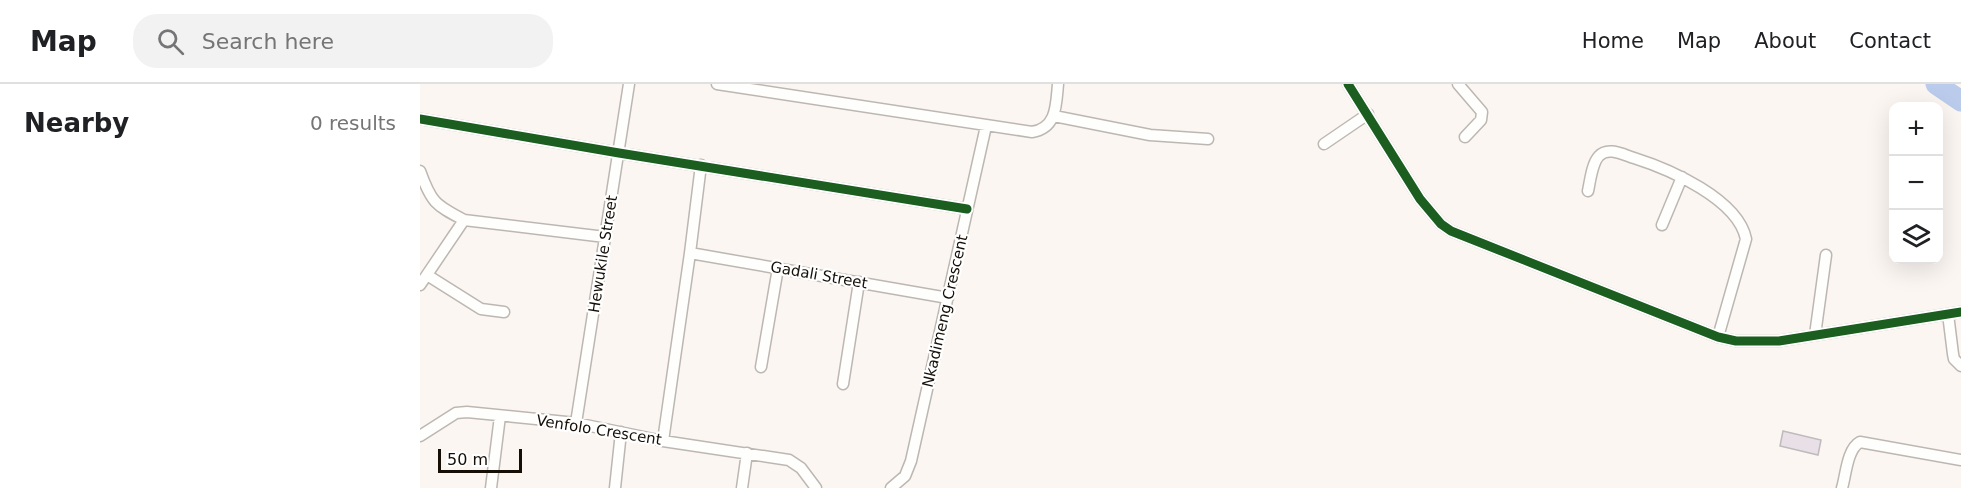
<!DOCTYPE html>
<html lang="en">
<head>
<meta charset="utf-8">
<style>
	:root { --surface:#fff; --page:#f2f2f2; --text:#202124; --muted:#757577; --line:#e0e0e0 }
	body { margin:0; font-family:"DejaVu Sans",sans-serif; background:var(--page); color:var(--text) }
	.controls { position:absolute; right:18px; top:18px; display:grid; overflow:hidden; border-radius:12px; box-shadow:0 6px 24px #0002 }
	.controls button { width:54px; height:54px; display:grid; place-items:center; padding:0; border:0; border-bottom:2px solid var(--line); background:var(--surface); color:var(--text); font:30px sans-serif }
	.scale { position:absolute; left:18px; bottom:15px; width:84px; box-sizing:border-box; padding-left:6px; border:3px solid #150f08; border-top:0; font-size:16px; line-height:21px; white-space:nowrap; color:#150f08; -webkit-text-stroke:4px #fff; paint-order:stroke }
	.list { margin:0; padding:0; list-style:none }
	h2 { display:flex; justify-content:space-between; align-items:center; height:78px; margin:0; padding:0 24px; font-size:26px }
	h2 small { font-size:20px; font-weight:400; color:var(--muted) }
	.icon { flex:none; width:33px; height:33px; fill:none; stroke:currentColor; stroke-width:2; stroke-linecap:round; stroke-linejoin:round }
	.map { position:relative; flex:none; width:1541px; height:404px; overflow:hidden }
	header { display:flex; align-items:center; gap:36px; box-sizing:border-box; height:84px; padding:0 30px; background:var(--surface); border-bottom:2px solid var(--line) }
	header strong { font-size:28px }
	nav { display:flex; gap:33px; margin-inline-start:auto; font-size:21px }
	.search { width:420px; height:54px; background:var(--page); display:flex; align-items:center; gap:15px; box-sizing:border-box; padding:0 21px; border-radius:24px; color:var(--muted); font-size:22px }
	main { display:flex }
	aside { flex:1; background:var(--surface) }
	.map>svg:first-child { display:block }
	.lines { fill:none; stroke-linecap:round; stroke-linejoin:round }
	.river { stroke:#bacbec; stroke-width:21 }
	.building { fill:#e9dfe7; stroke:#bfbabc; stroke-width:1.5 }
	.street-casing { stroke:#bdb7b2; stroke-width:13 }
	.street { stroke:#fefefd; stroke-width:10 }
	.cycleway-casing { stroke:#fff; stroke-width:13 }
	.cycleway { stroke:#1b5e20; stroke-width:9 }
	.labels { text-anchor:middle; dominant-baseline:central; stroke-width:4.5; stroke-linejoin:round; paint-order:stroke }
	.street-label { font-size:15px; fill:#150f08; stroke:#fff }
</style>
</head>
<body>
<header>
<strong>Map</strong>
<div class="search"><svg class="icon" aria-label="search" viewBox="0 0 24 24"><circle cx="10" cy="10" r="6"/><path d="M15 15l6 6"/></svg>Search here</div>
<nav><a>Home</a><a>Map</a><a>About</a><a>Contact</a></nav>
</header>
<main>
<aside>
<h2>Nearby<small>0 results</small></h2>
<ul class="list">
</ul>
</aside>
<div class="map">
<svg width="1541" height="404" viewBox="0 0 1541 404">
	<rect width="100%" height="100%" fill="#fbf6f2"/>
	<g class="lines">
		<path class="river" d="M 1516,0 L 1541,17"/>
	</g>
	<path class="building" d="M 1363,347 L 1401,356 L 1398,371 L 1360,362 Z"/>
	<g class="lines">
		<defs>
			<path id="street" d="M 297,0 L 612,48 C 637,44 636,21 638,0
				M 928,0 L 1000,115 L 1021,140 L 1031,147 L 1298,253 L 1316,257 L 1359,257 L 1541,228
				M 1038,0 L 1062,28 L 1061,36 L 1045,53
				M 634,32 L 730,51 L 788,55
				M 0,35 L 199,69 L 547,125
				M 904,60 L 948,30
				M 0,87 C 11,118 15,121 44,136
				M 1168,107 C 1170,98 1172,79 1179,72 C 1188,62 1204,71 1214,74 C 1249,85 1318,115 1326,155 L 1298,253
				M 1242,141 L 1262,93
				M 270,169 L 528,214
				M 7,191 L 61,225 L 84,228
				M 0,201 L 44,136 L 185,153
				M 1528,230 L 1533,270 L 1534,275 L 1541,282
				M 1395,251 L 1406,171
				M 341,283 L 358,184
				M 423,300 L 439,198
				M 156,339 L 209,0
				M 0,352 L 36,329 L 47,328 L 156,339 L 243,357 L 369,376 L 381,384 L 396,404
				M 243,357 L 270,169 L 281,81
				M 71,404 L 80,332
				M 195,404 L 201,348
				M 322,404 L 327,369
				M 471,404 L 485,392 L 491,377 L 566,42
				M 1422,404 C 1426,391 1427,365 1440,358 L 1541,376"/>
		</defs>
		<use href="#street" class="street-casing"/>
		<use href="#street" class="street"/>
		<defs>
			<path id="cycleway" d="M 928,0 L 1000,115 L 1021,140 L 1031,147 L 1298,253 L 1316,257 L 1359,257 L 1541,228
				M 0,35 L 199,69 L 547,125"/>
		</defs>
		<use href="#cycleway" class="cycleway-casing"/>
		<use href="#cycleway" class="cycleway"/>
	</g>
	<g class="labels">
		<g class="street-label">
			<text transform="translate(183 170) rotate(-81)">Hewukile Street</text>
			<text transform="translate(399 191) rotate(10)">Gadali Street</text>
			<text transform="translate(525 227) rotate(-77)">Nkadimeng Crescent</text>
			<text transform="translate(179 346) rotate(9)">Venfolo Crescent</text>
		</g>
	</g>
</svg>
<div class="controls">
<button>+</button>
<button>−</button>
<button><svg class="icon" aria-label="layers" viewBox="0 0 24 24"><path d="M12 4l9 5-9 5-9-5zM3 14l9 5 9-5"/></svg></button>
</div>
<div class="scale">50 m</div>
</div>
</main>
</body>
</html>
